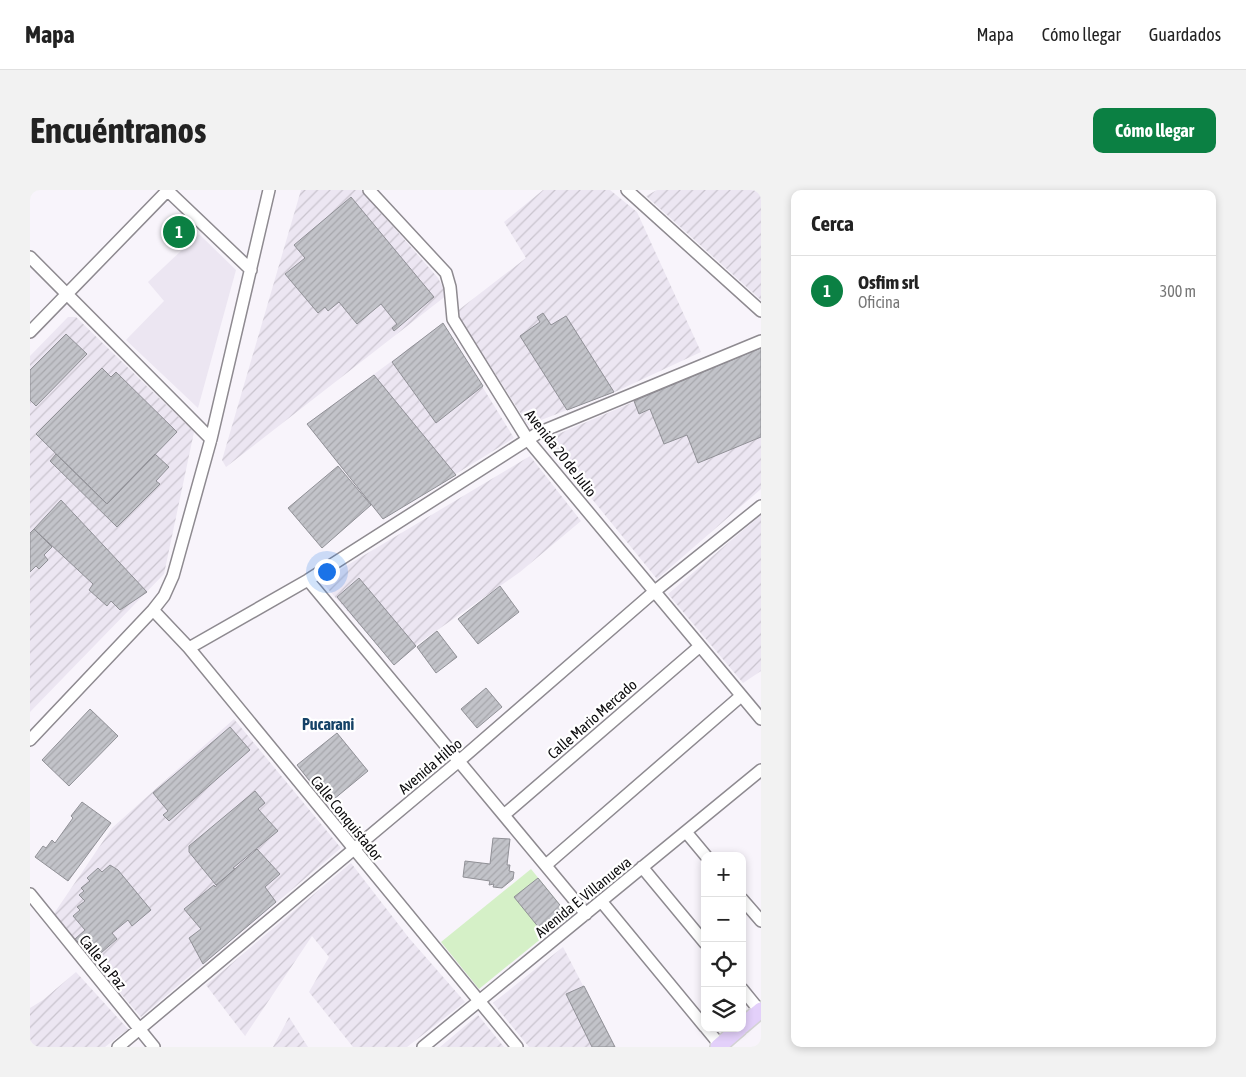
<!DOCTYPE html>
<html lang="es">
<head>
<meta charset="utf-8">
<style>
	:root { --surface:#fff; --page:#f2f2f2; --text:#222; --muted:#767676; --line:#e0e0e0; --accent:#0b8043 }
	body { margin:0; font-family:"Asap Condensed",sans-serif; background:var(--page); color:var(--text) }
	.controls { position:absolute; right:15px; bottom:15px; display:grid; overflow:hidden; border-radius:10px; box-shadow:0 2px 8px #0003 }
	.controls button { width:45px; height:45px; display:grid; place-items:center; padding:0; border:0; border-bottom:1px solid var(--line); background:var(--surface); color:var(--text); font:25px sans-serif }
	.you { position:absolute; left:296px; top:381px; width:18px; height:18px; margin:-12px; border:4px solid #fff; border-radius:50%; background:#1a73e8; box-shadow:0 0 0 8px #1a73e833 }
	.badge { display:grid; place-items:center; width:32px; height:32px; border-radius:50%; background:var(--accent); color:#fff; font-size:16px; font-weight:700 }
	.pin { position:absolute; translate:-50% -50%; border:2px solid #fff; box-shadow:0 1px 5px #0006 }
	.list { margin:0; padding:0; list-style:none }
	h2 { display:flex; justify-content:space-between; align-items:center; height:65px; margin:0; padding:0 20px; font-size:21px }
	h2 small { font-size:16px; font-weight:400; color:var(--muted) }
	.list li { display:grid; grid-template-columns:32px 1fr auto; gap:15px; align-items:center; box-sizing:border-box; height:70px; padding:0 20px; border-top:1px solid var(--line) }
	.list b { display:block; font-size:19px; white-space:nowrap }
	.list p { margin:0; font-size:16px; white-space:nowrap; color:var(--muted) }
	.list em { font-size:16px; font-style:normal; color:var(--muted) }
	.icon { flex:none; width:28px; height:28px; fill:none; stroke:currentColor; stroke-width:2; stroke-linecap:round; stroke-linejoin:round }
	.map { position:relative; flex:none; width:731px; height:857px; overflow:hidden; border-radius:10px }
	header { display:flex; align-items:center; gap:30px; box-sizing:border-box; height:70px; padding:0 25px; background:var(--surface); border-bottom:1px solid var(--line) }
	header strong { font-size:24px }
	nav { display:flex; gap:28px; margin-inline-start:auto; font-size:18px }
	.intro { display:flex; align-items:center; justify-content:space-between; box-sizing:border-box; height:120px; padding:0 30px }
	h1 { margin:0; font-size:35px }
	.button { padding:12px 22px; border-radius:10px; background:var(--accent); color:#fff; font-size:18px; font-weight:700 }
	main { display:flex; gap:30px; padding:0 30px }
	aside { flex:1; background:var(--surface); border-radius:10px; box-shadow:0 2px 8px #0003 }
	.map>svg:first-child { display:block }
	.built { fill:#ece6f2 }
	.industrial { fill:url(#industrial-furrows) }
	.green { fill:#d5f0c7 }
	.building { fill:url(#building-hatch); stroke:#909096 }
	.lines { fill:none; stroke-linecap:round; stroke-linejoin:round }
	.minor-casing { stroke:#8e8a90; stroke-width:14 }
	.major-casing { stroke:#d3d3d3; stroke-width:18 }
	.minor { stroke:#fff; stroke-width:11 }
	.major { stroke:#e3d0fa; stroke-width:15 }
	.labels { text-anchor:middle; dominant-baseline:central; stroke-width:4.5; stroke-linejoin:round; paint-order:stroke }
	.street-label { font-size:15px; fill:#0c0b0d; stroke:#fff }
	.neighbourhood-label { font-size:16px; font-weight:bold; fill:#154267; stroke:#fff }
</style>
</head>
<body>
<header>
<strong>Mapa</strong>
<nav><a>Mapa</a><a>Cómo llegar</a><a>Guardados</a></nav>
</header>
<div class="intro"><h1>Encuéntranos</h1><a class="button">Cómo llegar</a></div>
<main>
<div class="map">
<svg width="731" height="857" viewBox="0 0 731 857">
	<defs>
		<pattern id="industrial-furrows" width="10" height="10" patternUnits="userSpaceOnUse" patternTransform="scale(1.25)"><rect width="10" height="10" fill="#ece6f2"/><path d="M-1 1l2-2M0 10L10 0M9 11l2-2" fill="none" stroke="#c9c4ce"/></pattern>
		<pattern id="building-hatch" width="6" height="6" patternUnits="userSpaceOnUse" patternTransform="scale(1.25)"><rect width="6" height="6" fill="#c2c3c9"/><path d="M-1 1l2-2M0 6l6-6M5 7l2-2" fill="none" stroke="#a6a6ab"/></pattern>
	</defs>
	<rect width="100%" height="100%" fill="#f8f4fb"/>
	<path class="built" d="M 169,44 L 206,80 L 168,218 L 96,150 L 134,111 L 118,92 Z"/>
	<path class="industrial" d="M 271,0 L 331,0 L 408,88 L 417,105 L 196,277 L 192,270 Z
		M 513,0 L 580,0 L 607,22 L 671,162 L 587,201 L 498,235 L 426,122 L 496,68 L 474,32 Z
		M 627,0 L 731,0 L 731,110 L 616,6 Z
		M 38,127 L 46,127 L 164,242 L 134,384 L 0,522 L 0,166 Z
		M 413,133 L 484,248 L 353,329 L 277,234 Z
		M 731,158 L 731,299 L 627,389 L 514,250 Z
		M 500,266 L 551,331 L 490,382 L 362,472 L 291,391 Z
		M 731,325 L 731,481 L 713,493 L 638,404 Z
		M 204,529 L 311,658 L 111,827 L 23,725 L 82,638 Z
		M 321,673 L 379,748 L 435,812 L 377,857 L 323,857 L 279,802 L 299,767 L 282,746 L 215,846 L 176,795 Z
		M 533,757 L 585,857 L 499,857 L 463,813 Z
		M 46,782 L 98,839 L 75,857 L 0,857 L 0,818 L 13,810 Z
		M 448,825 L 474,857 L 410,857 Z
		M 259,827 L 278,857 L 243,857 Z"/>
	<path class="green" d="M 501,679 L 539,726 L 449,799 L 411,752 Z"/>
	<path class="building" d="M 321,7 L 404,107 L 364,141 L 362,138 L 367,134 L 351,114 L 327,134 L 309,112 L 298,121 L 295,117 L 288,123 L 255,84 L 275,68 L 264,55 Z
		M 513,123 L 521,135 L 536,126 L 584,202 L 537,220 L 490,146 L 510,132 L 507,127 Z
		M 413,133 L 453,196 L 406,233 L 362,172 Z
		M 36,144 L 57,164 L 6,216 L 0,210 L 0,180 Z
		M 731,158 L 731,247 L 668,273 L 657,245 L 634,254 L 620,219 L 609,224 L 604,211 Z
		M 72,178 L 81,187 L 86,182 L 147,242 L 77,314 L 6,244 Z
		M 344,185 L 426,285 L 353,329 L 277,234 Z
		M 26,264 L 77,314 L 125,264 L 139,277 L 126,291 L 130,294 L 87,337 L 20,271 Z
		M 308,276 L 341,315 L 292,358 L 258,318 Z
		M 31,310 L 117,402 L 90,420 L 81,411 L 77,416 L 59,400 L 63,394 L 4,339 Z
		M 4,339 L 22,357 L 14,365 L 18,370 L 9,379 L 6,376 L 0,382 L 0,343 Z
		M 329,388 L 386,456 L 364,475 L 307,407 Z
		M 470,396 L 489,422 L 448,454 L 428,429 Z
		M 407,441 L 427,467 L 406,483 L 387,457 Z
		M 456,498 L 472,517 L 447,538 L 431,519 Z
		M 60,519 L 88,546 L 39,596 L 12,570 Z
		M 200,537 L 220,560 L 139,631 L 133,625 L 138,621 L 123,603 Z
		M 307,543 L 338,581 L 298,614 L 267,575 Z
		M 225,601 L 235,613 L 228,619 L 248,641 L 203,678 L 205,679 L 186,695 L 159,662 L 159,656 Z
		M 52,612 L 81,633 L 38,691 L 5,667 L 13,656 L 16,658 L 22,650 L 25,653 L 43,628 L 41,626 Z
		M 463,648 L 480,649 L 477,675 L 480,675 L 479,681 L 484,682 L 483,689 L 472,698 L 463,697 L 464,694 L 459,695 L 460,691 L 433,687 L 435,671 L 460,674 Z
		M 227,659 L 250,684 L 235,697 L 246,712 L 173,774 L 159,748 L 171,739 L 154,719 L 184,695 L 185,697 Z
		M 80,675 L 88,680 L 121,720 L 102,736 L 98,730 L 82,743 L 87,749 L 71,763 L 61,750 L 53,757 L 45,749 L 55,740 L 43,726 L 50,720 L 47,717 L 55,711 L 49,705 L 54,701 L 51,698 L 60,691 L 57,688 L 68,678 L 72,682 Z
		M 508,688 L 538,725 L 514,744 L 484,707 Z
		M 554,796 L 585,857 L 562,857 L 536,804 Z"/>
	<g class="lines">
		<defs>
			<path id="minor" d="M 137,0 L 221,80
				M 339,0 L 416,83 L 420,97 L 423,129 L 498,250 L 731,529
				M 597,0 L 731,121
				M 0,67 L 181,249
				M 0,142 L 138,0
				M 278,390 L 556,724
				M 123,420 L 159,458 L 487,857
				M 159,458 L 278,390 L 508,243 L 731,151
				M 0,550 L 123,420 L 134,406 L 143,386 L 181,249 L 239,0
				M 474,625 L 670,456
				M 656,642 L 676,666
				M 516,675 L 711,506
				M 612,677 L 675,753
				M 0,704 L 124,857
				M 712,709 L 731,731
				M 571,711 L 675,837
				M 712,799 L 730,821
				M 676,838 L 690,855
				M 88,857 L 429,571 L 625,401 L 731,316
				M 393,857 L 731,580"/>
			<path id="major" d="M 712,836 L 731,820
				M 688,857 L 710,838"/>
		</defs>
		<use href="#minor" class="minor-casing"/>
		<use href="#major" class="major-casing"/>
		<use href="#minor" class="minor"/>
		<use href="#major" class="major"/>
	</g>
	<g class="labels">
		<g class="street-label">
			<text transform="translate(531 263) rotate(52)">Avenida 20 de Julio</text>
			<text transform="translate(562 529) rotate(-41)">Calle Mario Mercado</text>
			<text transform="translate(400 576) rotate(-40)">Avenida Hilbo</text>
			<text transform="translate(317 628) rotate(51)">Calle Conquistador</text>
			<text transform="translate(553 707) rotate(-39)">Avenida E. Villanueva</text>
			<text transform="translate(73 772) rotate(51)">Calle La Paz</text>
		</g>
		<g class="neighbourhood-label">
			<text x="298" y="534">Pucarani</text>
		</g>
	</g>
</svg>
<div class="controls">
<button>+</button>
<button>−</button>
<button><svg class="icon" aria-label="locate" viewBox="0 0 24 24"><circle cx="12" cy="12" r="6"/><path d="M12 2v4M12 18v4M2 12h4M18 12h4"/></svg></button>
<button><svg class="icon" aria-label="layers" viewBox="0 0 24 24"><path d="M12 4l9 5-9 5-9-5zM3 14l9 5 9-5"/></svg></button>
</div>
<div class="you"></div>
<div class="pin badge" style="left:149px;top:42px">1</div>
</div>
<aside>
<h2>Cerca<small></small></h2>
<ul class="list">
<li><span class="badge">1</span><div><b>Osfim srl</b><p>Oficina</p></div><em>300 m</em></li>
</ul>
</aside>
</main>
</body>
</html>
